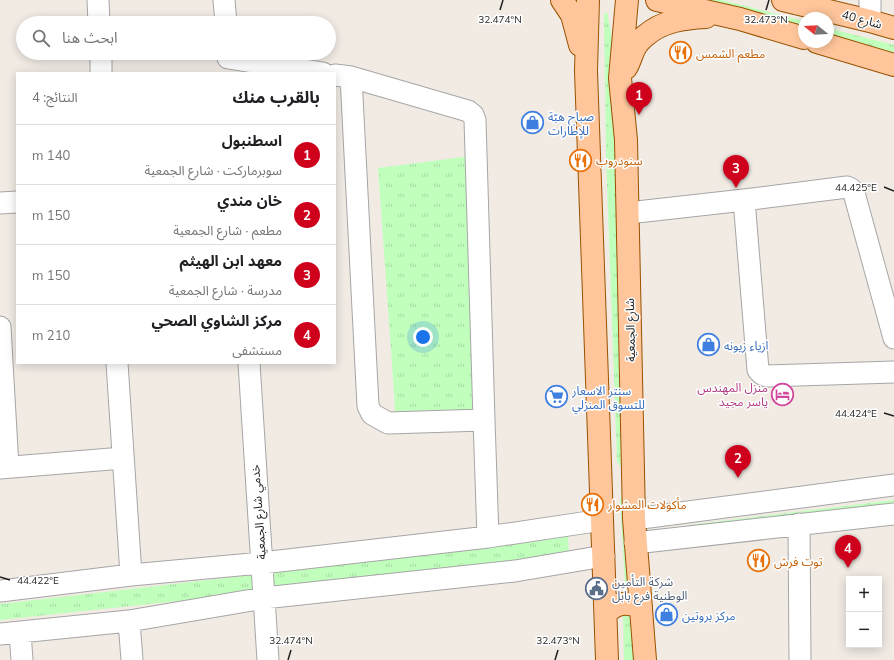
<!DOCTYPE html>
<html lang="ar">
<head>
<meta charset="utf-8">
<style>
	:root { --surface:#fff; --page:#f6f6f6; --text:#202124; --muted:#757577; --line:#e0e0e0; --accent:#ce001c }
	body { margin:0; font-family:Mulish,"Noto Sans Arabic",sans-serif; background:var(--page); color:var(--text); direction:rtl }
	.controls { position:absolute; right:12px; bottom:12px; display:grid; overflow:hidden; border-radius:0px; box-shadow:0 2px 10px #0003 }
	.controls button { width:36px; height:36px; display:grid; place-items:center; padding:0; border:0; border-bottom:1px solid var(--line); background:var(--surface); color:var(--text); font:20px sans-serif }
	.compass { position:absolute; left:798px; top:12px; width:36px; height:36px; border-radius:50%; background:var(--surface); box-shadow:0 2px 10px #0003; rotate:288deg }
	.you { position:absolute; left:423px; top:337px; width:14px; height:14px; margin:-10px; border:3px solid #fff; border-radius:50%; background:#1a73e8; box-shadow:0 0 0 6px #1a73e833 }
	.badge { display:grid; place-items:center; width:26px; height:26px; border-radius:50%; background:var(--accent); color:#fff; font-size:13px; font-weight:700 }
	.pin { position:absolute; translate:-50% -33px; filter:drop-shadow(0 1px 2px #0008) }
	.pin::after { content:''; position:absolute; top:21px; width:14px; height:12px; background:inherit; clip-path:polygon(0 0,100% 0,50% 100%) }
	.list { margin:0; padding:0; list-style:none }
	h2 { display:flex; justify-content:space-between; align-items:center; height:52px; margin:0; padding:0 16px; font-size:17px }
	h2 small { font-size:13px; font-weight:400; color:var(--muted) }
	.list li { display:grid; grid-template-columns:26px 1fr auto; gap:12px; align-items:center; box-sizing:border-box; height:60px; padding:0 16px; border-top:1px solid var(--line) }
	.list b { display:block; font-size:15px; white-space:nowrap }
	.list p { margin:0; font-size:13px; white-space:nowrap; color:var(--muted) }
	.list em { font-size:13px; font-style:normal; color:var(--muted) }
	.icon { flex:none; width:22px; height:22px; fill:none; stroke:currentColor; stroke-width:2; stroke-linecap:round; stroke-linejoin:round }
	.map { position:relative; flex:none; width:894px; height:660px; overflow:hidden; direction:ltr }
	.search { position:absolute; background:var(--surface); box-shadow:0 2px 10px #0003; left:16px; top:16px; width:320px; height:44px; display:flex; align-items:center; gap:10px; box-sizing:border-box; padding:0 14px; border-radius:22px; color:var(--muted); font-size:15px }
	.panel { position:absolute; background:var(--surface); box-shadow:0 2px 10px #0003; left:16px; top:72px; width:320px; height:292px; border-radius:0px; direction:rtl }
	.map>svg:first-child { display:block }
	.park { fill:url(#park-tufts) }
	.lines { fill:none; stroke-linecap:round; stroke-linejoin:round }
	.minor-casing { stroke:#a6a6a6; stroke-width:23 }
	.major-casing { stroke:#9a5200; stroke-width:24 }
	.minor { stroke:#fff; stroke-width:21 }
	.major { stroke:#ffc69b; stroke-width:22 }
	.ticks { fill:none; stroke:#1f1f1f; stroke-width:1.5 }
	.labels { text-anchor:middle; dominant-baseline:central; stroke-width:3; stroke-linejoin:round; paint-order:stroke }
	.street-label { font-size:12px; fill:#1f1f1f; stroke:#fff }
	.food-label { font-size:12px; fill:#c56008; stroke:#fff; text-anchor:start }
	.shop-label { font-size:12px; fill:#366cbe; stroke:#fff; text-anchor:start }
	.hotel-label { font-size:12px; fill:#b23c85; stroke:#fff; text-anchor:end }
	.service-label { font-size:12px; fill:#4e5e75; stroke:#fff; text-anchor:start }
	.ticks-label { font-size:10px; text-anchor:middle; fill:#1f1f1f; stroke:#fff; stroke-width:3; stroke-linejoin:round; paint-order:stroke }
</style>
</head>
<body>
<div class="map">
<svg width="894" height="660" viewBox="0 0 894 660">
	<defs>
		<pattern id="park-tufts" width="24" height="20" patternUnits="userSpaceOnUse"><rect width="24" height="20" fill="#c1ffbd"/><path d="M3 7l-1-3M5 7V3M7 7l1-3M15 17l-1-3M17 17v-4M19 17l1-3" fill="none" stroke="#a5daa2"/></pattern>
	</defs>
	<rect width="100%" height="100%" fill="#f1ebe4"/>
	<path class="park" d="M 672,0 L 722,0 L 804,21 L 804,35 Z
		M 607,12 L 620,78 L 628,466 L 620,466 L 617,461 L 606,156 L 604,14 Z
		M 828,28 L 894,45 L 894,58 L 828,41 Z
		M 471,156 L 479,410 L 395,411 L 391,350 L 378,168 Z
		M 623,495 L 634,587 L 628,587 L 625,584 L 620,499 Z
		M 894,500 L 894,514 L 690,539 L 689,525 Z
		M 568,536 L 569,554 L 274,588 L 273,571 Z
		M 252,575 L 253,593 L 0,620 L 0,604 Z
		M 634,608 L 640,660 L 624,660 L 623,617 L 625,612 Z"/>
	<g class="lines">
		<defs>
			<path id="minor" d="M 98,0 L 99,23
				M 224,0 L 226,23
				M 870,0 L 870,21
				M 101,53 L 101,73
				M 228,58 L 323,73
				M 335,75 L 351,77 L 468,111 L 473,115 L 475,120 L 484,420 L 488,537
				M 351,77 L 368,406 L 372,414 L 388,423 L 484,420
				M 744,200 L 758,370 L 762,374 L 767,376 L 894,372
				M 0,203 L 17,202
				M 628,213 L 744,200 L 847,187 L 851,189 L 854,193 L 894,338
				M 0,327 L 8,467
				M 117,363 L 131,575
				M 249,363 L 268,660
				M 0,468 L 123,458
				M 634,519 L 894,485
				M 799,524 L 800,660
				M 635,543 L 894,514
				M 0,591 L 131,575 L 262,563 L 488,537 L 602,520
				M 129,621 L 132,660
				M 20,632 L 22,660
				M 0,634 L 129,621 L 264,598 L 515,571 L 604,556"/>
			<path id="major" d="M 562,0 L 572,15 L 580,45
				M 588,0 L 586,71 L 607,660
				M 627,0 L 620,78 L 626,140 L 634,519 L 645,660
				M 657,0 L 740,19 L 804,38
				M 783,0 L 870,21 L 894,28
				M 817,42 L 894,65
				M 626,68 C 631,60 632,50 638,43 C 640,40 643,38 645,36 C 662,21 684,18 706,17
				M 606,613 C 617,602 626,602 641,607"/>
		</defs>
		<use href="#minor" class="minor-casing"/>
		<use href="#major" class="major-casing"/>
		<use href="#minor" class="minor"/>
		<use href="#major" class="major"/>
	</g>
	<path class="ticks" d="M 500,10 L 503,0M 766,10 L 769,0M 884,187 L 894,191M 884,413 L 894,416M 0,577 L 10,580M 288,660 L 291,650M 555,660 L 558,650"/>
	<defs>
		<symbol id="restaurant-ring" viewBox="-11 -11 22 22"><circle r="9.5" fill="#fff" stroke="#e8710a" stroke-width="1.5"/><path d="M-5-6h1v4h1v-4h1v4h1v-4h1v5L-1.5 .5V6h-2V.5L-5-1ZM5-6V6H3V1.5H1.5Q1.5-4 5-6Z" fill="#e8710a"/></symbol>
		<symbol id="shop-ring" viewBox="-11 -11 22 22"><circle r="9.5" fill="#fff" stroke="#3f7fe0" stroke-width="1.5"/><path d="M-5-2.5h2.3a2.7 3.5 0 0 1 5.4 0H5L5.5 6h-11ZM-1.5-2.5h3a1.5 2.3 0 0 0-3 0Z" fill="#3f7fe0"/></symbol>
		<symbol id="hotel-ring" viewBox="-11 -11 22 22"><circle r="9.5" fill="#fff" stroke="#d1479c" stroke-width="1.5"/><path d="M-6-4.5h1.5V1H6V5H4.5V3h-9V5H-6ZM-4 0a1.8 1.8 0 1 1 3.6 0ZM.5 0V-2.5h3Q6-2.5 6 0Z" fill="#d1479c"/></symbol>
		<symbol id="supermarket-ring" viewBox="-11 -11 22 22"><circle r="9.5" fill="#fff" stroke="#3f7fe0" stroke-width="1.5"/><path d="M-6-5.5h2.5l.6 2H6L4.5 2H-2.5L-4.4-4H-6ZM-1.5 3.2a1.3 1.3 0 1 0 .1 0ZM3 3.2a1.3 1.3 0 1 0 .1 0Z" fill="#3f7fe0"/></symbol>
		<symbol id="civic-ring" viewBox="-11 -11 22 22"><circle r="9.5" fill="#fff" stroke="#5c6f8a" stroke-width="1.5"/><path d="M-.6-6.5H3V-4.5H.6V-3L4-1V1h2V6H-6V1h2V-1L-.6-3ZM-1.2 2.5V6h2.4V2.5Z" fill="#5c6f8a"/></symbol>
	</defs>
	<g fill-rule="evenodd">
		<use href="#restaurant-ring" x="668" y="40" width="25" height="25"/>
		<use href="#shop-ring" x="520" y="110" width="25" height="25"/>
		<use href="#restaurant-ring" x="568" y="148" width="25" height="25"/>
		<use href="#shop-ring" x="696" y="332" width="25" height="25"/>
		<use href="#hotel-ring" x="770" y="382" width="25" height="25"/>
		<use href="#supermarket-ring" x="544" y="384" width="25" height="25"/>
		<use href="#restaurant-ring" x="580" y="492" width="25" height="25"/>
		<use href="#restaurant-ring" x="746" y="548" width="25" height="25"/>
		<use href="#civic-ring" x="584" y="576" width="25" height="25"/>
		<use href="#shop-ring" x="654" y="602" width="25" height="25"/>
	</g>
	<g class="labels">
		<g class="street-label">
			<text transform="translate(862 19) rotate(15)">شارع 40</text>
			<text transform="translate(630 330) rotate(-91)">شارع الجمعية</text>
			<text transform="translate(258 512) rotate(-94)">خدمي شارع الجمعية</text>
		</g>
		<g class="food-label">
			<text x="696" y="53">مطعم الشمس</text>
			<text x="596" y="160">سنودروب</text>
			<text x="608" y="504">مأكولات المشوار</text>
			<text x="774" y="561">توت فرش</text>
		</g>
		<g class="shop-label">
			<text x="548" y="116">صباح هبّة<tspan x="548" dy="14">للإطارات</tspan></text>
			<text x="724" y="345">ازياء زيونه</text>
			<text x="572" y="390">سنتر الاسعار<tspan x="572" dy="14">للتسوق المنزلي</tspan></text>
			<text x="682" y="615">مركز بروتين</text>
		</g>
		<g class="hotel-label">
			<text x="768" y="387">منزل المهندس<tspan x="768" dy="14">ياسر مجيد</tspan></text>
		</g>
		<g class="service-label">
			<text x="612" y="581">شركة التأمين<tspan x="612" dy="14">الوطنية فرع بابل</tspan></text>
		</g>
	</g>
	<g class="ticks-label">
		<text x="500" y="23">32.474°N</text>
		<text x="766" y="23">32.473°N</text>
		<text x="856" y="191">44.425°E</text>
		<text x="856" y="417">44.424°E</text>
		<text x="38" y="584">44.422°E</text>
		<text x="291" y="644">32.474°N</text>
		<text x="558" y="644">32.473°N</text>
	</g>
</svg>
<div class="controls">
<button>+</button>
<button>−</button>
</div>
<svg class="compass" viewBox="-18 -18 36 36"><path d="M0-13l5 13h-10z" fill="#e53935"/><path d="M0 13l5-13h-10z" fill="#757577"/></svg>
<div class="you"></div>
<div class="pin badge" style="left:639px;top:115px">1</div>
<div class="pin badge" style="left:738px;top:478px">2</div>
<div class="pin badge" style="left:736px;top:188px">3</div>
<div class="pin badge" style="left:848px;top:568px">4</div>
<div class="search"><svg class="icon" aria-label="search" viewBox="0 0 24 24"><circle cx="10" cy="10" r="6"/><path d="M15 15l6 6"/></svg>ابحث هنا</div>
<section class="panel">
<h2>بالقرب منك<small>النتائج: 4</small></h2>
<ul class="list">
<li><span class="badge">1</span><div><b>اسطنبول</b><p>سوبرماركت · شارع الجمعية</p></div><em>140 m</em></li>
<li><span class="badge">2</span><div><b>خان مندي</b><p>مطعم · شارع الجمعية</p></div><em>150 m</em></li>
<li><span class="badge">3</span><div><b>معهد ابن الهيثم</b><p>مدرسة · شارع الجمعية</p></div><em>150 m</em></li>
<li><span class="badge">4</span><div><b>مركز الشاوي الصحي</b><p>مستشفى</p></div><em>210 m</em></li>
</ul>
</section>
</div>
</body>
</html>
